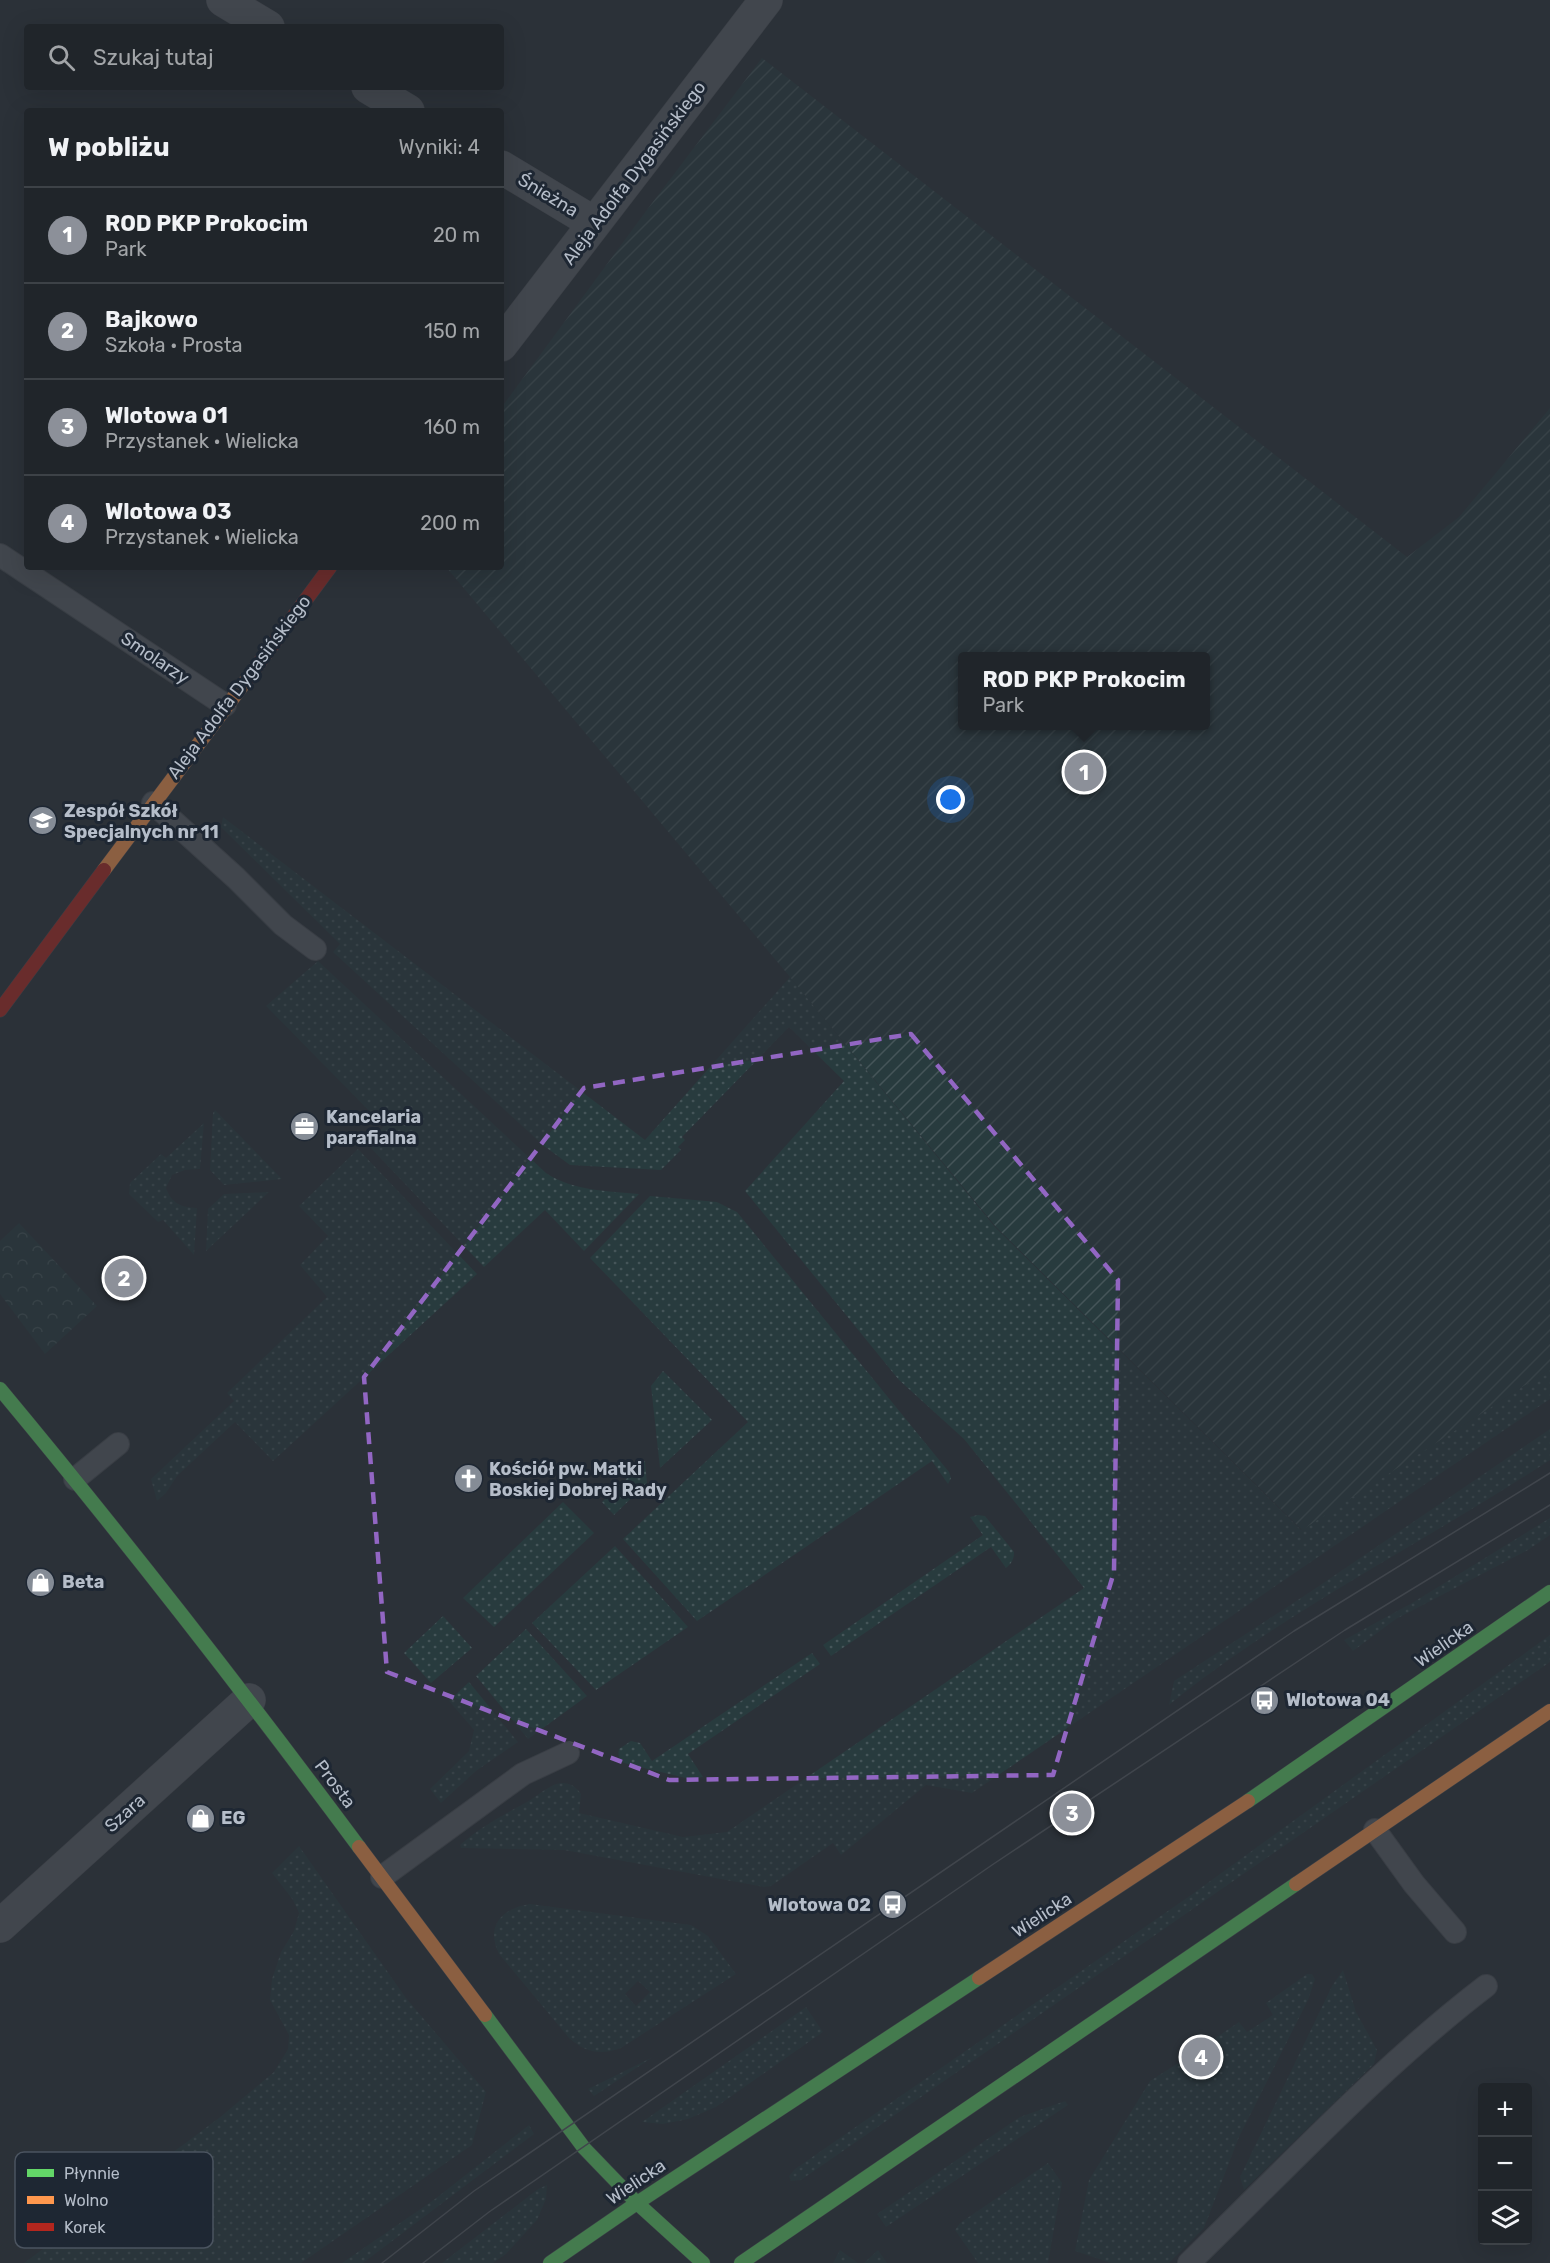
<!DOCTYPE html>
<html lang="pl">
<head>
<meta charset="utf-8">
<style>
	:root { --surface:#20252a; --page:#282d32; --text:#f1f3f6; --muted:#a2a5a8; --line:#3d4247; --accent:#8c9099 }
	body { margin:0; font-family:Rubik,sans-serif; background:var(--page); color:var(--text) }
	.controls { position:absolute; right:18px; bottom:18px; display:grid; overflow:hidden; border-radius:6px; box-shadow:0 6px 24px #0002 }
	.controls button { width:54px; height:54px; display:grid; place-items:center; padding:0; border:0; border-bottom:2px solid var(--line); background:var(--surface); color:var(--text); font:30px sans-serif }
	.you { position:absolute; left:951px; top:800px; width:21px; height:21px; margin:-15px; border:4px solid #fff; border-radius:50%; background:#1a73e8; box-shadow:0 0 0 9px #1a73e833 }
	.badge { display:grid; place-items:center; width:39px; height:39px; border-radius:50%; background:var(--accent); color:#fff; font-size:20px; font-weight:700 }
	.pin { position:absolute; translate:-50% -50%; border:3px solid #fff; box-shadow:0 2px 6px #0006 }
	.popup { position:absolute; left:958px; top:652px; width:252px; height:78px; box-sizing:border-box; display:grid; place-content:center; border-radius:6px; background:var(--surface); filter:drop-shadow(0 2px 4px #0005); font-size:20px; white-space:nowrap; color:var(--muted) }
	.popup b { font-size:22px; color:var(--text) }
	.popup::after { content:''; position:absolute; left:50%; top:100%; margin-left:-12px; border:12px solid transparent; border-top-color:var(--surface) }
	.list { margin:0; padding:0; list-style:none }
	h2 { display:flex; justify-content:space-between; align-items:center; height:78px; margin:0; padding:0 24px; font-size:26px }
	h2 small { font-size:20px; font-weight:400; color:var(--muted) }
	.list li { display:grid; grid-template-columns:39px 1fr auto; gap:18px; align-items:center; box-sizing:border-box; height:96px; padding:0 24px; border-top:2px solid var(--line) }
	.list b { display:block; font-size:22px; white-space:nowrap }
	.list p { margin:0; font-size:20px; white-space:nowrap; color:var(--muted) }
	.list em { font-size:20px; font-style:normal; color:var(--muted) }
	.icon { flex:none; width:33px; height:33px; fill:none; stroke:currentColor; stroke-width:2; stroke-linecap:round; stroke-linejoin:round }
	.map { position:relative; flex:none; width:1550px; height:2263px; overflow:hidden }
	.search { position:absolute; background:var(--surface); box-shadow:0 6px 24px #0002; left:24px; top:24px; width:480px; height:66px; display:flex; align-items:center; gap:15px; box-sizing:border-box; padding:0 21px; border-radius:6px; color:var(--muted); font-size:22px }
	.panel { position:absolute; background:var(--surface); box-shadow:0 6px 24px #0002; left:24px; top:108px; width:480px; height:462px; border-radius:6px }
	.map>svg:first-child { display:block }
	.grass { fill:url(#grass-dots); fill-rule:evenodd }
	.forest { fill:url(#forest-crowns) }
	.garden { fill:url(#garden-furrows); fill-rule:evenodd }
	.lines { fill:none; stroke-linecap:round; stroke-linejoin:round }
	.lane-casing { stroke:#494d53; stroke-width:24 }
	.street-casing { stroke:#494d53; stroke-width:34 }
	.fast-casing { stroke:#494d53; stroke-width:15 }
	.slow-casing { stroke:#494d53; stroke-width:15 }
	.jam-casing { stroke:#494d53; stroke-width:15 }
	.lane { stroke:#5b5f66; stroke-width:22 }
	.street { stroke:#5b5f66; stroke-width:33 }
	.fast { stroke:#63d668; stroke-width:14 }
	.slow { stroke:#ff974d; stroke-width:14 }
	.jam { stroke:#b3261e; stroke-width:14 }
	.tram { stroke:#595e64; stroke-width:1.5 }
	.marked { fill:none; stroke:#9266c3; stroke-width:4.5; stroke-dasharray:12 8; stroke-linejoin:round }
	.labels { text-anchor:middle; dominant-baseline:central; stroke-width:6; stroke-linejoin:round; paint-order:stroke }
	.street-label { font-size:18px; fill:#b5bdc9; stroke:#1e2733 }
	.poi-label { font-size:18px; font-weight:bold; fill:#b5bdc9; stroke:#1e2733; text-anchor:start }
	.key { fill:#1e2733; stroke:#4b5460; stroke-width:1.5 }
	.key-label { font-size:16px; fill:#b5bdc9 }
</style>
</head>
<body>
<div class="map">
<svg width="1550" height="2263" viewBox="0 0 1550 2263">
	<defs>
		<pattern id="grass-dots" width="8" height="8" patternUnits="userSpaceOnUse" patternTransform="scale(1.5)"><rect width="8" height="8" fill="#283b3e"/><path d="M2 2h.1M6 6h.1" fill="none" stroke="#455559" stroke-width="1.8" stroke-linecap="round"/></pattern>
		<pattern id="forest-crowns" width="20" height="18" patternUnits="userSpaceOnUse" patternTransform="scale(1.5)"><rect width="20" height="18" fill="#283b3e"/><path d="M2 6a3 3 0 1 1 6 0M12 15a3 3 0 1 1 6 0" fill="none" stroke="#455559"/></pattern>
		<pattern id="garden-furrows" width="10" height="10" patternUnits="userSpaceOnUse" patternTransform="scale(1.5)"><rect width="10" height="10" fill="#283b3e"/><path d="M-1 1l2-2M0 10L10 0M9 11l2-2" fill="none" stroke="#455559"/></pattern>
	</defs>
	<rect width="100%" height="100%" fill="#2b3138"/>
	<path class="grass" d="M 223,817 L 645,1140 L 790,977 L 995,1227 L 1301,1530 L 1550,1369 L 1550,1399 L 972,1793 L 926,1785 L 841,1855 L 833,1843 L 771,1886 L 764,1887 L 564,1850 L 461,1848 L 460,1845 C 481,1826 507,1813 532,1799 C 539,1794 548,1787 556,1784 C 567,1781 575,1785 581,1794 L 579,1813 L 683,1837 L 727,1832 L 1084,1588 L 964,1439 L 899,1380 L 745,1191 L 844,1081 L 789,1027 L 682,1137 L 685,1140 L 678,1147 L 681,1150 L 661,1170 L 570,1165 L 544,1146 L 333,952 L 340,944 L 221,827 Z
		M 318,961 L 546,1173 C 573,1191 608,1191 639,1194 L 584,1251 L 545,1210 L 484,1267 L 367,1144 L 384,1126 L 266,1006 Z
		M 215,1110 L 282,1179 L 224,1185 L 210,1170 L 213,1113 Z
		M 204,1123 L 200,1169 L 185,1170 L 172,1175 L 166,1188 C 172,1204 181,1207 197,1208 L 194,1255 L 163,1220 L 158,1222 L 129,1194 L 130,1183 L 161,1154 L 166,1158 Z
		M 358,1149 L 477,1274 L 273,1461 L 235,1422 L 177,1476 L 166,1493 L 157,1501 L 151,1479 L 234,1401 L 227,1393 L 327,1297 L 300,1265 L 328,1236 L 299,1206 Z
		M 269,1192 L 206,1251 L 208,1209 L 224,1194 Z
		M 650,1196 L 717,1202 L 737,1212 L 949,1472 L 951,1478 L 948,1484 L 932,1461 L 697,1621 L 623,1539 L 748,1422 L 590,1258 Z
		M 663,1371 L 712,1420 L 660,1468 L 651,1386 Z
		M 1550,1429 L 1550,1460 C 1424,1543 1286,1610 1169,1705 L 1174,1681 L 1310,1592 Z
		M 645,1461 L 647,1483 L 614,1515 L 602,1502 Z
		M 563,1502 L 594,1533 L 494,1627 L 463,1598 Z
		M 978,1515 L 985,1516 L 1014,1552 C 1014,1559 1012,1563 1006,1568 L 991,1547 L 831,1656 L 823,1645 L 983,1535 L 970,1517 Z
		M 1550,1518 L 1550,1535 L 1528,1550 L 1396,1619 L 1353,1651 L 1344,1640 L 1412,1603 Z
		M 615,1546 L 688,1627 L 596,1690 L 532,1623 Z
		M 443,1616 L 472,1648 L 431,1683 L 404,1653 Z
		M 526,1629 L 587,1696 L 528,1739 L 476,1676 Z
		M 1550,1635 L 1550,1662 L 801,2180 L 791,2181 L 789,2176 L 795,2169 L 1191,1895 Z
		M 812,1653 L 820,1664 L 688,1754 L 703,1777 L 690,1779 L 623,1763 C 618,1758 618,1755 619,1749 L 631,1741 L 640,1743 L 652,1761 Z
		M 469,1682 L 518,1742 L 476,1771 L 441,1803 L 430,1789 L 469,1751 L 474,1730 L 449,1701 Z
		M 299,1846 L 406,1998 L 486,2092 L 472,2145 L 301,2263 L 24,2263 L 219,2118 L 274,2072 L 288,2049 L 289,2035 L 270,2000 L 272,1979 L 281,1952 L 294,1931 L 299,1913 L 293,1900 L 272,1873 Z
		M 530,1904 L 691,1925 L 708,1936 L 736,1974 L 621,2048 C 600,2056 585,2052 569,2038 L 499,1954 C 485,1926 502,1908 530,1904 ZM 638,1981 L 650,1992 L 636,2006 L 625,1994 Z
		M 1343,1970 L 1356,2012 L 1377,2050 L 1374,2064 L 1244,2190 L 1240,2177 L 1332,1986 Z
		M 1307,1974 L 1312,1974 L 1315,1979 L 1308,2000 L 1239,2137 L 1204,2228 L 1169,2263 L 1111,2263 L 1075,2251 L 1089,2180 L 1150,2081 L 1183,2060 L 1193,2075 L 1224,2054 L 1214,2039 L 1239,2022 L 1247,2032 L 1273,2015 L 1266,2003 Z
		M 806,2007 L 823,2032 L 716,2107 L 688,2119 L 663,2124 L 642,2122 Z
		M 653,2057 L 594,2096 L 588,2089 Z
		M 1065,2101 L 1068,2105 L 886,2227 L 877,2214 L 1020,2117 Z
		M 529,2125 L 534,2134 L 363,2263 L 342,2263 L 435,2199 Z
		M 1048,2163 L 1062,2183 L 1048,2263 L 978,2263 L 955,2230 L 960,2223 Z
		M 547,2185 L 546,2199 L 537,2220 L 506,2254 L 493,2263 L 442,2263 L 538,2189 Z
		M 840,2250 L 858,2263 L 833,2263 Z
		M 878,2250 L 887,2263 L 864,2263 Z"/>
	<path class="forest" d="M 19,1223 L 97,1306 L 45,1354 L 0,1294 L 0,1241 Z"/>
	<path class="garden" d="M 762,58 L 1407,557 L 1459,517 L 1550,408 L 1550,1369 L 1302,1530 L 996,1227 L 790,977 L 446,567 L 501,567 L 501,408 L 646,211 ZM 962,656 L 1206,656 L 1206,726 L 962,726 Z"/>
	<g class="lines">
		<defs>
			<path id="lane" d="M 0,555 L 225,705
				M 153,803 L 236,878 L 283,925 L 315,949
				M 75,1479 L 118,1444
				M 1375,1830 L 1414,1884 L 1455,1932
				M 382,1877 L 523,1774 L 568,1753
				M 1189,2263 C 1286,2169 1379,2068 1486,1986"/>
			<path id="street" d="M 223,0 L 268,27
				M 368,87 L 408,111
				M 501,167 L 594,223
				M 501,345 L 766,0
				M 0,1926 L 249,1700"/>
			<path id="fast" d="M 0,1389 C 124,1538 243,1691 359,1847
				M 1248,1801 L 1550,1592
				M 485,2015 L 584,2148 L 637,2203 L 703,2263
				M 550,2263 L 637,2203 L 979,1978
				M 741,2263 L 1296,1884"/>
			<path id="slow" d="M 104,870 L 248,678
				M 359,1847 L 485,2015
				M 1296,1884 L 1550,1711
				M 979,1978 L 1248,1801"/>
			<path id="jam" d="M 248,678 L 330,567
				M 0,1010 L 104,870"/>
		</defs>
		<use href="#lane" class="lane-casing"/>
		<use href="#street" class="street-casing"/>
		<use href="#fast" class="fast-casing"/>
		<use href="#slow" class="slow-casing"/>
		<use href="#jam" class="jam-casing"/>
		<use href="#lane" class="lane"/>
		<use href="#street" class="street"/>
		<use href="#fast" class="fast"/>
		<use href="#slow" class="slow"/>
		<use href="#jam" class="jam"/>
		<path class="tram" d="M 382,2263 L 474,2191 L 1294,1631 L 1550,1473
			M 423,2263 L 489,2212 L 992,1865 L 1345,1630 L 1550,1505"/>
	</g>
	<path d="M0 0H1550V2263H0ZM 911,1034 L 1118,1280 L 1114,1572 L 1053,1775 L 669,1780 L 387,1672 L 364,1377 L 584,1088 Z" fill="#2b3138" fill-opacity=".55" fill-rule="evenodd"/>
	<path class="marked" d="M 911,1034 L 1118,1280 L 1114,1572 L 1053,1775 L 669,1780 L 387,1672 L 364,1377 L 584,1088 Z"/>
	<defs>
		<symbol id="school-disc" viewBox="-11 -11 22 22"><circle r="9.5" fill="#858c96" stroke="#1e2733"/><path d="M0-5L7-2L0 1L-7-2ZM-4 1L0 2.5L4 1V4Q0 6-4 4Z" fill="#fff"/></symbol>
		<symbol id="office-disc" viewBox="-11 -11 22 22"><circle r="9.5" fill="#858c96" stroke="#1e2733"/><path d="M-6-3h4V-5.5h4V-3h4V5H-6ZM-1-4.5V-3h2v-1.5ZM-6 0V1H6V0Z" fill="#fff"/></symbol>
		<symbol id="church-disc" viewBox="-11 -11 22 22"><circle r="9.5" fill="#858c96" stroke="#1e2733"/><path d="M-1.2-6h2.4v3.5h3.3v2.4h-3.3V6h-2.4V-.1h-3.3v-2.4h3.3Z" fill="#fff"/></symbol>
		<symbol id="shop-disc" viewBox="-11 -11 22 22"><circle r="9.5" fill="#858c96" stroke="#1e2733"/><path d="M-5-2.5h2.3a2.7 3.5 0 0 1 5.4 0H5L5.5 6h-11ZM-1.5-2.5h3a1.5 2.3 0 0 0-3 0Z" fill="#fff"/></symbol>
		<symbol id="bus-disc" viewBox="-11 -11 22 22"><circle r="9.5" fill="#858c96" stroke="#1e2733"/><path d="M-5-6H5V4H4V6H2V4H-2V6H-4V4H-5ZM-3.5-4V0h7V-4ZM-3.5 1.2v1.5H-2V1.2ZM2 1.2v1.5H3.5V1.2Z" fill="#fff"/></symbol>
	</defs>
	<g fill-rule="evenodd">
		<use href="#school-disc" x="26" y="804" width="33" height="33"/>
		<use href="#office-disc" x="288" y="1110" width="33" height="33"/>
		<use href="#church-disc" x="452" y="1462" width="33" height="33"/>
		<use href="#shop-disc" x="24" y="1566" width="33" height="33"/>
		<use href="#bus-disc" x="1248" y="1684" width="33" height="33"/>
		<use href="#shop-disc" x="184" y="1802" width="33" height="33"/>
		<use href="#bus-disc" x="876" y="1888" width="33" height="33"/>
	</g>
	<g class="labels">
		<g class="street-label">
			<text transform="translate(634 173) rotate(-53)">Aleja Adolfa Dygasińskiego</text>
			<text transform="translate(548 195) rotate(31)">Śnieżna</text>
			<text transform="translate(155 658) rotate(34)">Smolarzy</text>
			<text transform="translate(239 687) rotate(-53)">Aleja Adolfa Dygasińskiego</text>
			<text transform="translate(1444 1644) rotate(-35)">Wielicka</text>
			<text transform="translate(335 1784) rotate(53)">Prosta</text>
			<text transform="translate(125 1813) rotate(-42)">Szara</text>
			<text transform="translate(1042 1915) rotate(-33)">Wielicka</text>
			<text transform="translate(636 2182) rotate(-34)">Wielicka</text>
		</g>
		<g class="poi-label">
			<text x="64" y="811">Zespół Szkół<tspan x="64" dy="21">Specjalnych nr 11</tspan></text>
			<text x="326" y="1117">Kancelaria<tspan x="326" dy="21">parafialna</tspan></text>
			<text x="489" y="1469">Kościół pw. Matki<tspan x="489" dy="21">Boskiej Dobrej Rady</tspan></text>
			<text x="62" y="1582">Beta</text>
			<text x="1286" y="1700">Wlotowa 04</text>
			<text x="221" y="1818">EG</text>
			<text x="871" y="1905" text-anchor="end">Wlotowa 02</text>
		</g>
	</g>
	<rect x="15" y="2152" width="198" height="96" rx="9" class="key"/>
	<rect x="27" y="2169" width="27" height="8" fill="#63d668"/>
	<rect x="27" y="2196" width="27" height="8" fill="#ff974d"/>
	<rect x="27" y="2223" width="27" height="8" fill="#b3261e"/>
	<g class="key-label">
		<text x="64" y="2179">Płynnie</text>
		<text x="64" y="2206">Wolno</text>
		<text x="64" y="2233">Korek</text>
	</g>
</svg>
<div class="controls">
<button>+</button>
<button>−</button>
<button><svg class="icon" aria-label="layers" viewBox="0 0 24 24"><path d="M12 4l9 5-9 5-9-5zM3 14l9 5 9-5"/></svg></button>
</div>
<div class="you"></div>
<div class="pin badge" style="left:1084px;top:772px">1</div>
<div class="popup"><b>ROD PKP Prokocim</b>Park</div>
<div class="pin badge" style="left:124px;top:1278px">2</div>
<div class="pin badge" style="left:1072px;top:1813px">3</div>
<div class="pin badge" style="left:1201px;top:2057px">4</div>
<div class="search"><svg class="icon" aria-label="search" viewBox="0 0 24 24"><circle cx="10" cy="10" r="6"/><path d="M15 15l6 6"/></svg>Szukaj tutaj</div>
<section class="panel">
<h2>W pobliżu<small>Wyniki: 4</small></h2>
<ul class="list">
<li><span class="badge">1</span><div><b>ROD PKP Prokocim</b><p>Park</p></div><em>20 m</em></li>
<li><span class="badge">2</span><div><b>Bajkowo</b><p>Szkoła · Prosta</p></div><em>150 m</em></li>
<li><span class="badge">3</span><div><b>Wlotowa 01</b><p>Przystanek · Wielicka</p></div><em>160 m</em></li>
<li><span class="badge">4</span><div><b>Wlotowa 03</b><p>Przystanek · Wielicka</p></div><em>200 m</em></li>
</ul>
</section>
</div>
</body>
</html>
